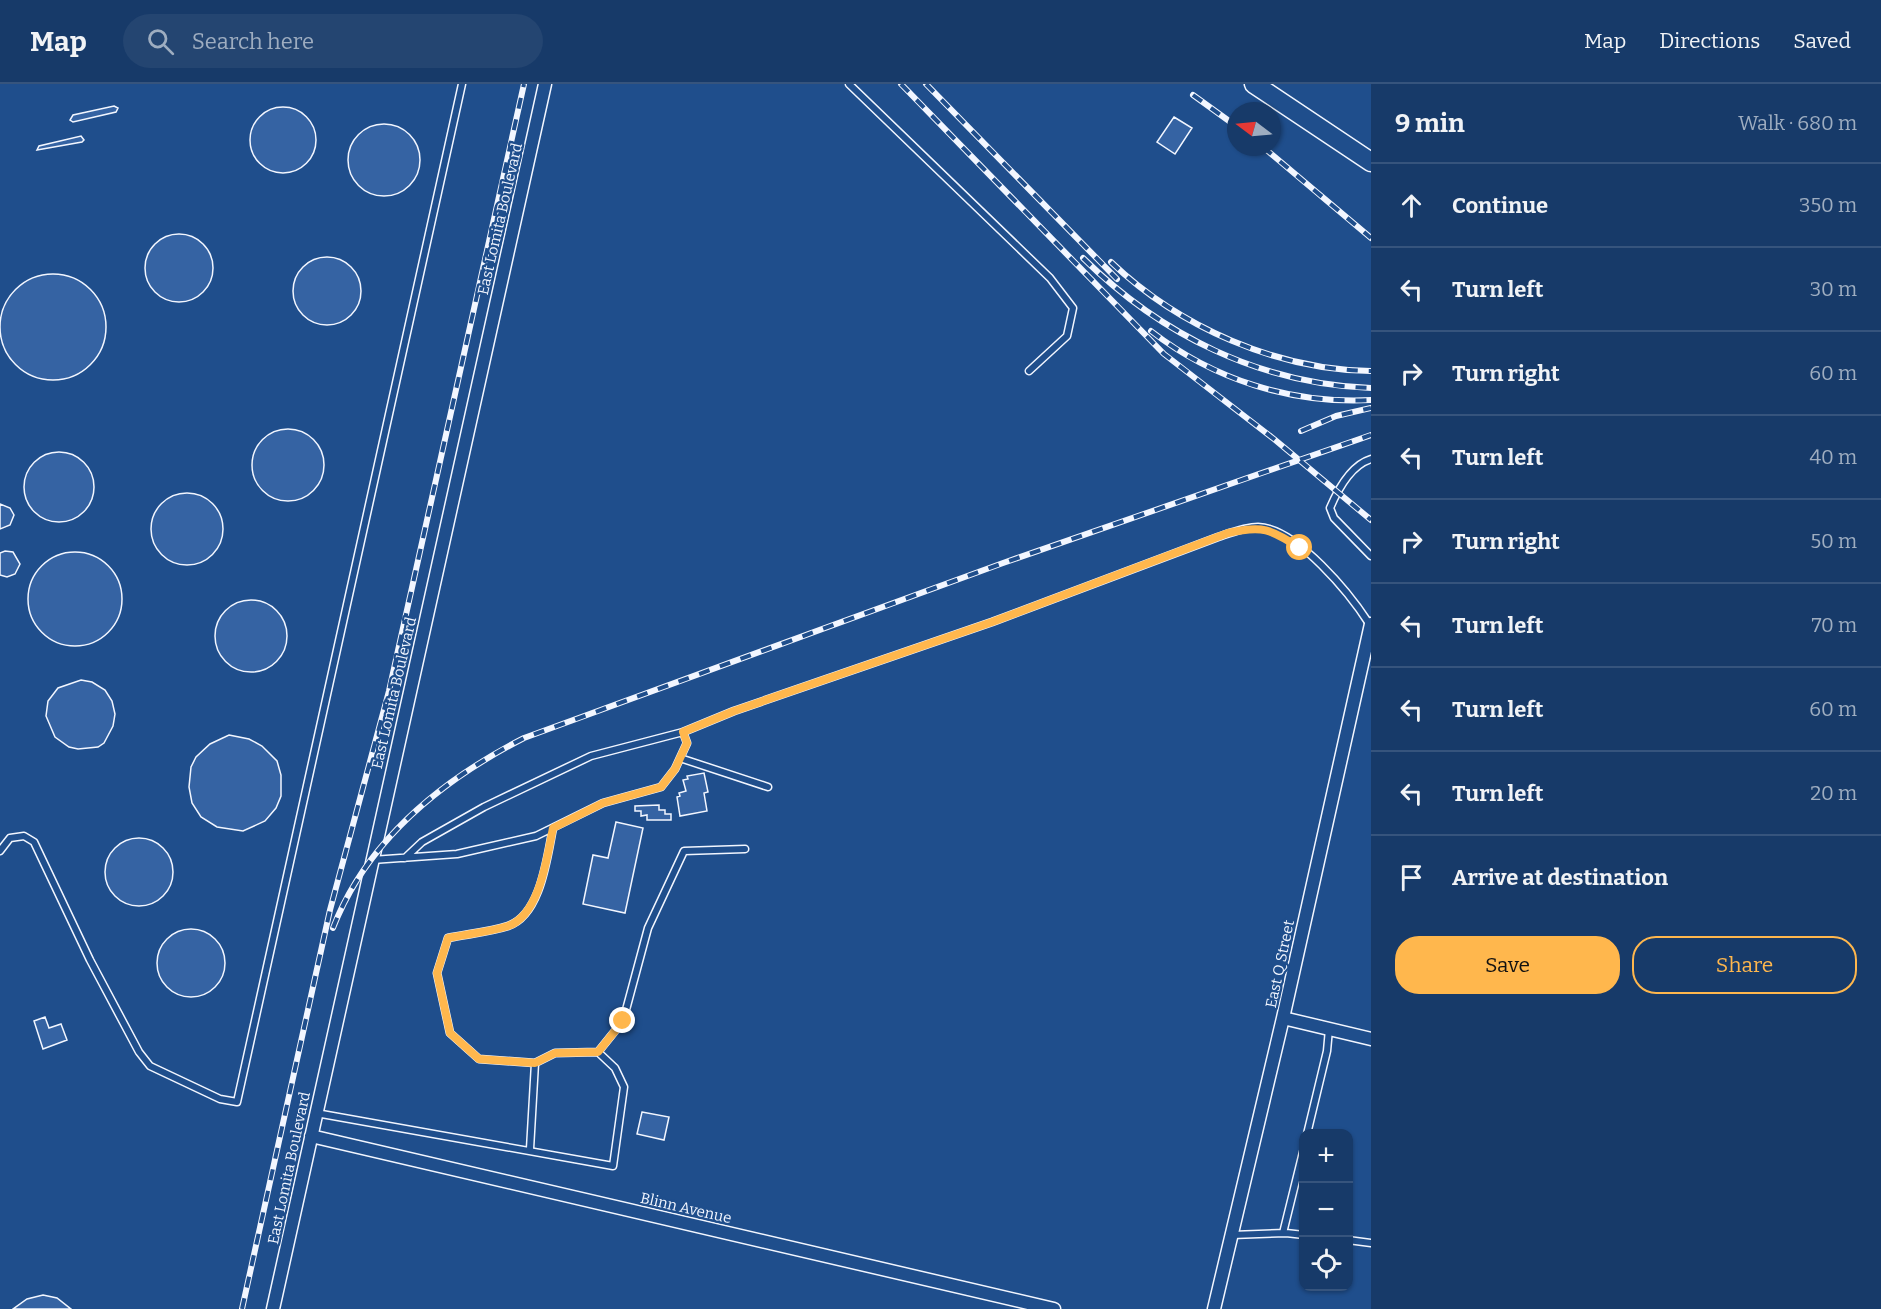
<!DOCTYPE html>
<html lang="en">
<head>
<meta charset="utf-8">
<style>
	:root { --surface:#173a69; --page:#244571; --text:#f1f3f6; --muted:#9eadc0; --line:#36547d; --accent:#ffb74d }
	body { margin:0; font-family:Bitter,serif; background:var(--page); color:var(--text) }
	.controls { position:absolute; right:18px; bottom:18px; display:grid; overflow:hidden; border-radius:12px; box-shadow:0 2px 4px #0004 }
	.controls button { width:54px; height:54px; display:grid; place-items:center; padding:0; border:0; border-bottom:2px solid var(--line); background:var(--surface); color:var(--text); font:30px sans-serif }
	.compass { position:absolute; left:1227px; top:18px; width:54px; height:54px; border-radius:50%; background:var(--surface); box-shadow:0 2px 4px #0004; rotate:286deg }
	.stop { position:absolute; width:18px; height:18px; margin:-14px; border:4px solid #ffb74d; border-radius:50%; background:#fff }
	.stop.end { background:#ffb74d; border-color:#fff; box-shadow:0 2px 6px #0008 }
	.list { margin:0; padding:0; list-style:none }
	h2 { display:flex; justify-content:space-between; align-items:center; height:78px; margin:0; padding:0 24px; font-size:26px }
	h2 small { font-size:20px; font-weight:400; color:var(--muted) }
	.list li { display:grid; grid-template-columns:39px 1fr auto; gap:18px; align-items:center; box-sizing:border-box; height:84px; padding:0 24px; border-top:2px solid var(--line) }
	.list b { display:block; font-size:22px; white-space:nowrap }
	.list em { font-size:20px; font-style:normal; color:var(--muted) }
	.actions { display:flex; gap:12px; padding:18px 24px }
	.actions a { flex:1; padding:14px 0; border:2px solid var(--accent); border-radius:24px; text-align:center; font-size:21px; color:var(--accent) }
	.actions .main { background:var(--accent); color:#111 }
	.icon { flex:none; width:33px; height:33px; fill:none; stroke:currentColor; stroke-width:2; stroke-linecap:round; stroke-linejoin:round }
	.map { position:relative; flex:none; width:1371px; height:1225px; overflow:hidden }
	header { display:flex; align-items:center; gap:36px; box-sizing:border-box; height:84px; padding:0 30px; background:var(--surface); border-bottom:2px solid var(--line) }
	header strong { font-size:28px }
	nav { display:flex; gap:33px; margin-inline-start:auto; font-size:21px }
	.search { width:420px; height:54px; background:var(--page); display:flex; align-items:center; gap:15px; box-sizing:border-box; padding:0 21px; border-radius:33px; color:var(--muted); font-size:22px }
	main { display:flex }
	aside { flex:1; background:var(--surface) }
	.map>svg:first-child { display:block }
	.building { fill:#3563a3; stroke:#f2f6ff; stroke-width:1.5 }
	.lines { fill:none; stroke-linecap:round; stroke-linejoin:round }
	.lane-casing { stroke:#f2f6ff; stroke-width:9 }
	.street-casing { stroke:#f2f6ff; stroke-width:15 }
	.primary-casing { stroke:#f2f6ff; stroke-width:21 }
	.lane { stroke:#1f4e8c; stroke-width:6 }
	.street { stroke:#1f4e8c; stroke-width:12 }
	.primary { stroke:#1f4e8c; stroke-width:18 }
	.rail-casing { stroke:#f2f6ff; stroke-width:6 }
	.rail { stroke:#1f4e8c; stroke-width:4; stroke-dasharray:11; stroke-linecap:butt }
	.route { stroke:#ffb74d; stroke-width:8 }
	.labels { text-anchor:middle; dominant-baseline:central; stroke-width:4.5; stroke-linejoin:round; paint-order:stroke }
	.street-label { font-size:15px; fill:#f2f6ff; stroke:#1f4e8c }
</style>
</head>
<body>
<header>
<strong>Map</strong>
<div class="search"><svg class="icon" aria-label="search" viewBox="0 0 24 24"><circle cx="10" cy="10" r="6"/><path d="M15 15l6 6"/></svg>Search here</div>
<nav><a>Map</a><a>Directions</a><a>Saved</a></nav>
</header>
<main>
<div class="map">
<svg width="1371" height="1225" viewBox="0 0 1371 1225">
	<rect width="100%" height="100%" fill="#1f4e8c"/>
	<path class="building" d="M 114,22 L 118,24 L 116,28 L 73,38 L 70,36 L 73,31 Z
		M250 56a33 33 0 1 1 66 0a33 33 0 1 1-66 0Z
		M 1174,33 L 1192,44 L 1175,70 L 1157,58 Z
		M348 76a36 36 0 1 1 72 0a36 36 0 1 1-72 0Z
		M 81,52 L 84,56 L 82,58 L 37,66 L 39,62 Z
		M145 184a34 34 0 1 1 68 0a34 34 0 1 1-68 0Z
		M293 207a34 34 0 1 1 68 0a34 34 0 1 1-68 0Z
		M0 243a53 53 0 1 1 106 0a53 53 0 1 1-106 0Z
		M252 381a36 36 0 1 1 72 0a36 36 0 1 1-72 0Z
		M24 403a35 35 0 1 1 70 0a35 35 0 1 1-70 0Z
		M151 445a36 36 0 1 1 72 0a36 36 0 1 1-72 0Z
		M 0,420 L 10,424 L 14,431 L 10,441 L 0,445 Z
		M 5,467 L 13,468 L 20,480 L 15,490 L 7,493 L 0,491 L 0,469 Z
		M28 515a47 47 0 1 1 94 0a47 47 0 1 1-94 0Z
		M215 552a36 36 0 1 1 72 0a36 36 0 1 1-72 0Z
		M 81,596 L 92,598 L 105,606 L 112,617 L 115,630 L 113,642 L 104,659 L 98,663 L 78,665 L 69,663 L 55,653 L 46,632 L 48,617 L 58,604 Z
		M 229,651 L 249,655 L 262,662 L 277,677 L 281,691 L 281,712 L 276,724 L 265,737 L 243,747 L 217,743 L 201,733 L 192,719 L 189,703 L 191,683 L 196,673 L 210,660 Z
		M 704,689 L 708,708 L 704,709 L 707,727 L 680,732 L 677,713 L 680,712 L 679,709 L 686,707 L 683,696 L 688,695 L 687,692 Z
		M 659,721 L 659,726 L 665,726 L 665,730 L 671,730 L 671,736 L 647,736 L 647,731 L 641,732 L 641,727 L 635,727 L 635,722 Z
		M 616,738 L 643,744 L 625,829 L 583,820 L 593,771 L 608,774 Z
		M105 788a34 34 0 1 1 68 0a34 34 0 1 1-68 0Z
		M157 879a34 34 0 1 1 68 0a34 34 0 1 1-68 0Z
		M 45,933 L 49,944 L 61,940 L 67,956 L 43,965 L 34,937 Z
		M 642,1028 L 669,1033 L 664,1056 L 637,1050 Z
		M 43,1211 L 57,1214 L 71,1225 L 13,1225 L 27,1215 Z"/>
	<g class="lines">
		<defs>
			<path id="lane" d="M 849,0 L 1050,194 L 1073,224 L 1067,252 L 1029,287
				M 1371,375 C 1351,381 1338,405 1330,424 L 1334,434 L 1371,472
				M 683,648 L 734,627 L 992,538 L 1218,453 C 1230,449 1245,443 1258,443 C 1297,444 1351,511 1370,541
				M 680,674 L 768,703
				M 0,767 L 10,754 L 24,752 L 34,758 L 90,876 L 139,968 L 150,982 L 220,1015 L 237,1018 L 462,0
				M 372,776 L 457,770 L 536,752 L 603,719 L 661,703 L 675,685 L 687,659 L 683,648 L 591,672 L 484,723 L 422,758 L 405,774
				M 598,968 L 623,937 L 648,844 L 684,767 L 745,765
				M 316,1029 L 613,1082 L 624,1003 L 615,984 L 598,968 L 555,969 L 535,979
				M 1307,1050 L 1327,967 L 1329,945
				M 530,1065 L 535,979 L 479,975 L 450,949 L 437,889 L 448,854 C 467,850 489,848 508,842 C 541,831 547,773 553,744
				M 1283,1149 L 1304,1064
				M 1232,1151 L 1286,1149 L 1304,1151
				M 1348,1156 L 1371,1159"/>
			<path id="street" d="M 1283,934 L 1371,955
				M 311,1052 L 1054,1225
				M 273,1225 L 545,0
				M 1214,1225 L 1283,934 L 1371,540"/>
			<path id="primary" d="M 1254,0 L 1371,78"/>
		</defs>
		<use href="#lane" class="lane-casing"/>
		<use href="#street" class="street-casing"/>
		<use href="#primary" class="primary-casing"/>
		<use href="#lane" class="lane"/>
		<use href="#street" class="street"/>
		<use href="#primary" class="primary"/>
		<defs>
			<path id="rail" d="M 901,0 L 1164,270 L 1274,355 L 1371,436
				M 926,0 L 1117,195
				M 1193,11 L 1236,42
				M 1263,63 L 1371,154
				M 1083,174 C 1161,251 1260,300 1371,304
				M 1111,178 C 1179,243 1277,286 1371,287
				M 1151,247 C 1214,296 1291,320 1371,316
				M 1301,347 L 1336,332 L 1371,324
				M 333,844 C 367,756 442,696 524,654 L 1003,479 L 1371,351
				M 242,1225 L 330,826 L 389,607 L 524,0"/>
		</defs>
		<use href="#rail" class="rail-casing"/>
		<use href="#rail" class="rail"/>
	</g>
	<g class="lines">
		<path class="route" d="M 623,937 L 598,968 L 555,969 L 535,979 L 479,975 L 450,949 L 437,889 L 448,854 C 467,850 489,848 508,842 C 540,831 547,773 553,744 L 603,719 L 661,703 L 675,685 L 687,659 L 683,648 L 734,627 L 992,538 L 1228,449 C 1262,441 1271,445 1300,464"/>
	</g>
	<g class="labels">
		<g class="street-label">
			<text transform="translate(500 135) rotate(-77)">East Lomita Boulevard</text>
			<text transform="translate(394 609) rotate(-77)">East Lomita Boulevard</text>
			<text transform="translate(1280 880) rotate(-78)">East Q Street</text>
			<text transform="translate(289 1084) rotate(-78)">East Lomita Boulevard</text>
			<text transform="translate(686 1124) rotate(13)">Blinn Avenue</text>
		</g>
	</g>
</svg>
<div class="controls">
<button>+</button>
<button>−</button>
<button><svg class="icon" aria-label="locate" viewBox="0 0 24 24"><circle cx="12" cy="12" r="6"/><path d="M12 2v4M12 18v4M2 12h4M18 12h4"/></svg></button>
</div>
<svg class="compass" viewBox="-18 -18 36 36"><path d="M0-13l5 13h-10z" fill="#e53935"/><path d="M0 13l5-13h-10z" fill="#9eadc0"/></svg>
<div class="stop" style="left:1300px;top:464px"></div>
<div class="stop end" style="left:623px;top:937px"></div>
</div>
<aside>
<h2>9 min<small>Walk · 680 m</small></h2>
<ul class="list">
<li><svg class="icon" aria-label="ahead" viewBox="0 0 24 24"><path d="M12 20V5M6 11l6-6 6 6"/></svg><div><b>Continue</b></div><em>350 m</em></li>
<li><svg class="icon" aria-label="left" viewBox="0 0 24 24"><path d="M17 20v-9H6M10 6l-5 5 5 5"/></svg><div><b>Turn left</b></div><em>30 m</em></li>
<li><svg class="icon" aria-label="right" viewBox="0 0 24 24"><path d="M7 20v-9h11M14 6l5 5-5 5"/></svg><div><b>Turn right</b></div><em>60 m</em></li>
<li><svg class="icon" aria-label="left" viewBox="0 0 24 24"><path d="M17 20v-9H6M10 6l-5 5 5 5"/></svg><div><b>Turn left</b></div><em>40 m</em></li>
<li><svg class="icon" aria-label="right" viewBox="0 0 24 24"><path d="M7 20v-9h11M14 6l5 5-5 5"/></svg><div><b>Turn right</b></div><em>50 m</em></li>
<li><svg class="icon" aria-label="left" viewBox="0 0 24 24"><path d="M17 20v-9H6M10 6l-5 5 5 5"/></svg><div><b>Turn left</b></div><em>70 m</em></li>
<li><svg class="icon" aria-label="left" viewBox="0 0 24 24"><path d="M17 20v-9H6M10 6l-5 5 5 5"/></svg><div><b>Turn left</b></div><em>60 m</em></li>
<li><svg class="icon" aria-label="left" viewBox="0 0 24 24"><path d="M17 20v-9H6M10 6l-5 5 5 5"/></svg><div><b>Turn left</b></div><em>20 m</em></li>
<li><svg class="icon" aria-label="arrive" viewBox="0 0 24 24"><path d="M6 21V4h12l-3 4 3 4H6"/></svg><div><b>Arrive at destination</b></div></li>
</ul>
<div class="actions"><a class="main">Save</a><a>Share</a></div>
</aside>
</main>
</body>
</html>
